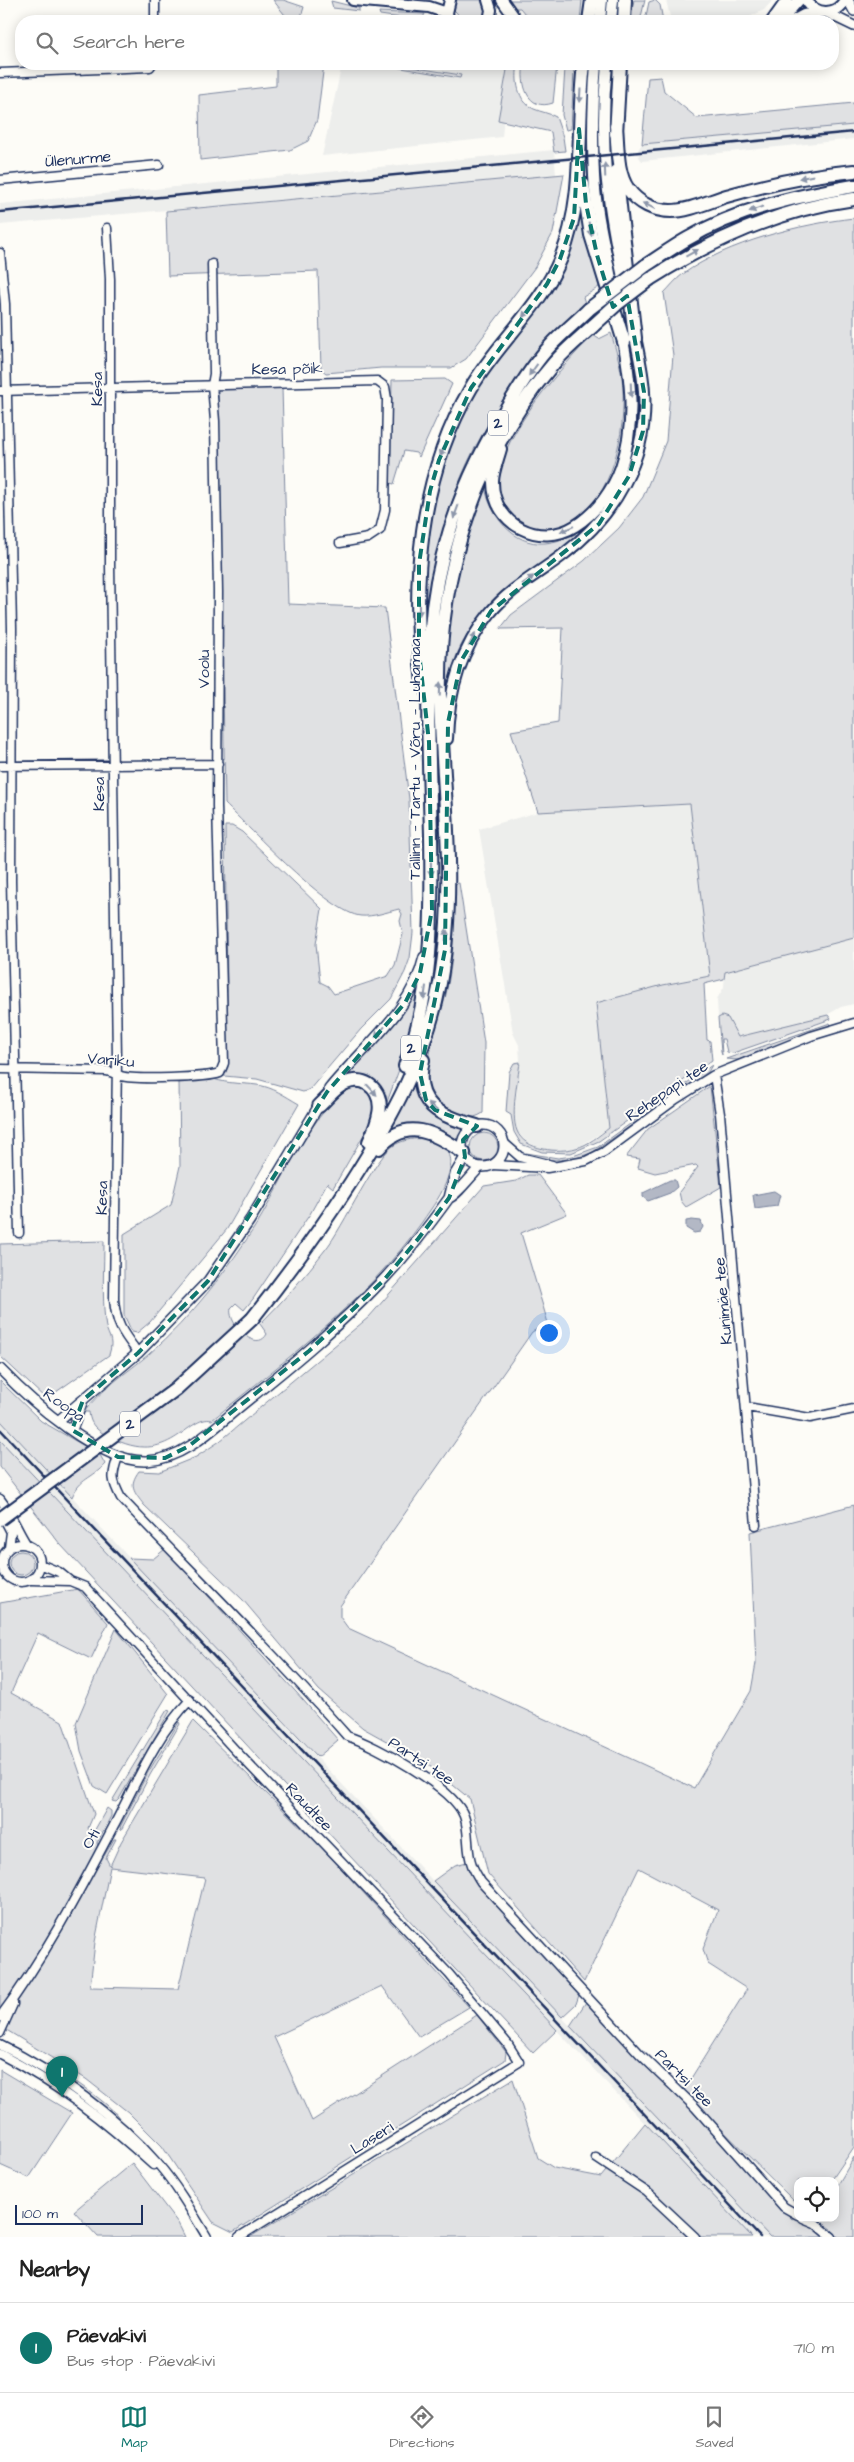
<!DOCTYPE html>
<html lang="en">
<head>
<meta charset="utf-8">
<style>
	:root { --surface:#fff; --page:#f6f6f6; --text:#222; --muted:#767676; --line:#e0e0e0; --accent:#0f766e }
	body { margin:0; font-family:"Architects Daughter",sans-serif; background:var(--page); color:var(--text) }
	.controls { position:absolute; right:15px; bottom:15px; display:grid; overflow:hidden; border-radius:10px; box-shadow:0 2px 12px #0003 }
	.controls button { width:45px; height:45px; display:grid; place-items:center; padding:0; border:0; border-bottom:1px solid var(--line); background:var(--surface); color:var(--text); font:25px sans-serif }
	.scale { position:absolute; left:15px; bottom:12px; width:128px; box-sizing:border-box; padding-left:5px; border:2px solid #1b2f5e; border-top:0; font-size:14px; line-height:18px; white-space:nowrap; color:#1b2f5e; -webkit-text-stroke:4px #fdfcf7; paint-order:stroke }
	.you { position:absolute; left:548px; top:1332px; width:18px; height:18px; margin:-12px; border:4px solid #fff; border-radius:50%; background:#1a73e8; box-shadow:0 0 0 8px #1a73e833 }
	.badge { display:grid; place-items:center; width:32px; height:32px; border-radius:50%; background:var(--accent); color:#fff; font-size:16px; font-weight:700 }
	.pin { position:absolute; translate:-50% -41px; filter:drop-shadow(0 1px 2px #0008) }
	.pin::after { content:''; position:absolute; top:26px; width:18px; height:15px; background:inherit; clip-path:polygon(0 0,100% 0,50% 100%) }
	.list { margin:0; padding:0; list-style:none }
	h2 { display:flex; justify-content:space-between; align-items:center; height:65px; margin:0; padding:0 20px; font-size:21px }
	h2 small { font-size:16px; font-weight:400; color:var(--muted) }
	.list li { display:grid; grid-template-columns:32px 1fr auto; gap:15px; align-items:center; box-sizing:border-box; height:90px; padding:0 20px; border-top:1px solid var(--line) }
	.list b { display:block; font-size:19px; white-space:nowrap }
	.list p { margin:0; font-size:16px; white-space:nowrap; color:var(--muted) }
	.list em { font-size:16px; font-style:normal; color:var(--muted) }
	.icon { flex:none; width:28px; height:28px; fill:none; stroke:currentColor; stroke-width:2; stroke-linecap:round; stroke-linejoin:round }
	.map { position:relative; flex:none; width:854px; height:2237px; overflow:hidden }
	.search { position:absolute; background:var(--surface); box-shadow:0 2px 12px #0003; left:15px; right:15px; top:15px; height:55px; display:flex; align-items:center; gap:12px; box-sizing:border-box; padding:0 18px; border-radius:20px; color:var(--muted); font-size:19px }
	.sheet { height:155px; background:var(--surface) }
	nav { display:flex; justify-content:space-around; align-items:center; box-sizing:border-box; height:70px; border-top:1px solid var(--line); background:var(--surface); font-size:14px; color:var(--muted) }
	nav a { display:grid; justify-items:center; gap:2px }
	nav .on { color:var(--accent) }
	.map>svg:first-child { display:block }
	.built { fill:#edeeec }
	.green { fill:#e0e1e3; stroke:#7e88a0; fill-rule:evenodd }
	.water { fill:#b3b8c5; stroke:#76819c }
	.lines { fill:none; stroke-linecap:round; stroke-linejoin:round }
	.minor-casing { stroke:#1b2f5e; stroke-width:11 }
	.tertiary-casing { stroke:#1b2f5e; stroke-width:12 }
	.secondary-casing { stroke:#1b2f5e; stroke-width:14 }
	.trunk-casing { stroke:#1b2f5e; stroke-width:16 }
	.minor { stroke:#fdfcf7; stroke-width:8 }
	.tertiary { stroke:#fdfcf7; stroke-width:9 }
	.secondary { stroke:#fdfcf7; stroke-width:10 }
	.trunk { stroke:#fdfcf7; stroke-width:12 }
	.rail { stroke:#1b2f5e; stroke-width:2.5 }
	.trunk-bridge-casing { stroke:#1b2f5e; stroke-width:16; stroke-linecap:butt }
	.trunk-bridge { stroke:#fdfcf7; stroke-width:12 }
	.oneway { fill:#8c96aa }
	.marked { fill:none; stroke:#0f766e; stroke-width:4; stroke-dasharray:10 6; stroke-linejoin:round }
	.labels { text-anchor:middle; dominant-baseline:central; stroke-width:4; stroke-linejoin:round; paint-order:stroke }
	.shield { fill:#fdfcf7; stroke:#5f6c8c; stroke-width:1 }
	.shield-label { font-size:15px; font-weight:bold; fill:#1b2f5e }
	.street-label { font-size:16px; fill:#1b2f5e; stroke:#fdfcf7 }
</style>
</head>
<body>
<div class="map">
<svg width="854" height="2237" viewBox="0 0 854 2237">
	<rect width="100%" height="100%" fill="#fdfcf7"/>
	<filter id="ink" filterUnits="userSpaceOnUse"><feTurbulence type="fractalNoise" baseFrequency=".02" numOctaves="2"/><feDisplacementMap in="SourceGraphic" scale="10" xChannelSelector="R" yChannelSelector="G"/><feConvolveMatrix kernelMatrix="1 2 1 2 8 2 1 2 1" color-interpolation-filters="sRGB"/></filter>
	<g filter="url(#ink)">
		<path class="built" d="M 666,0 L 773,0 L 764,10 L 741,21 L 671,21 Z
			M 342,64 L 509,64 L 502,137 L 322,156 Z
			M 854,125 L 854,139 L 642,161 L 639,157 L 638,150 L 642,144 Z
			M 554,150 L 556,175 L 0,225 L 0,204 Z
			M 690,804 L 710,977 L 663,985 L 596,1003 L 609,1128 L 577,1148 L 562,1150 L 541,1149 L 526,1141 L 517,1132 L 514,1114 L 520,1062 L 519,1045 L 513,1033 L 479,829 L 538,812 Z
			M 854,938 L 854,1004 L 841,1007 L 825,1016 L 738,1037 L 728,1018 L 722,1016 L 718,1018 L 717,999 L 724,987 L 725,972 Z
			M 0,1420 L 433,1881 L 770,2237 L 752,2237 L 82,1527 L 0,1440 Z"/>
		<path class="green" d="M 273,0 L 283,0 L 304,7 L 301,17 L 296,20 L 288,19 Z
			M 457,0 L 481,0 L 486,13 L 483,21 L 460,21 L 457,13 L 452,8 Z
			M 506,0 L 582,0 L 580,21 L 531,21 L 520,8 L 511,8 Z
			M 634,0 L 645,0 L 640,21 L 630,21 Z
			M 655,0 L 660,5 L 663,21 L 645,21 L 649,2 Z
			M 331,1 L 359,8 L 359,11 L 333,8 Z
			M 379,12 L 425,14 L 421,21 L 380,15 Z
			M 276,64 L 324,64 L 317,120 L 308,141 L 290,150 L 200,160 L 199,95 L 276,86 Z
			M 378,64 L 391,64 L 461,75 L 460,78 Z
			M 499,64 L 518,64 C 515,80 517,101 534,109 C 541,112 549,113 556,117 L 563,137 L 565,151 L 554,152 L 551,132 L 498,120 L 507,70 L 498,68 Z
			M 524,64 L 557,65 L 553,103 C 527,112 520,83 524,64 Z
			M 565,68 L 574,69 L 571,129 L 566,130 L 562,115 Z
			M 661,77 L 664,91 L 697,118 L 854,103 L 854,125 L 642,144 L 648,78 Z
			M 564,174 L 553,233 L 535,267 L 466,359 L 451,368 L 381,368 L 326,373 L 321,369 L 318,271 L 168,276 L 166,211 Z
			M 581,207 L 599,287 L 583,297 L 585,303 C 529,360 476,427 451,505 C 439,543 432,581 425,620 L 423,578 L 426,541 L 434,495 L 447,450 L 466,406 L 496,358 L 534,311 Z
			M 854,218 L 854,938 L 725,972 L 724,979 L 704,984 L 707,1040 L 710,1041 L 712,1060 L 599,1141 L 571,1153 L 542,1152 L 521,1144 L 514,1132 L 511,1115 L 506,1112 L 509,1072 L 514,1063 L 520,1062 C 518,1080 510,1114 517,1131 C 525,1151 559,1153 576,1148 C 588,1145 600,1135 609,1128 L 596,1003 L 663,985 L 710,976 L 690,804 L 538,812 L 511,731 L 558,723 L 563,628 L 500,629 L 511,615 L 584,561 L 619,528 L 643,497 L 666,441 L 673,355 L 664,293 C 670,287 676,279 683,274 C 728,242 800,224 854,218 Z
			M 611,333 C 615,347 620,363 622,377 C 627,422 617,488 579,517 C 543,544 494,521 499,475 C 503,433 564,364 593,335 L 599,339 Z
			M 445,379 L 452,384 L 419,457 L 416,453 L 404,451 L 394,484 L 390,483 L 392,380 Z
			M 282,388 L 288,604 L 385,608 L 409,799 L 413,933 L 410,958 L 405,972 L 391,999 L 361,1029 L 310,1089 L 303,1092 L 257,1079 L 224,1076 L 228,1067 L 225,826 L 232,826 L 242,832 L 322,909 L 316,944 L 320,982 L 328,986 L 334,994 L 388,976 L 395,965 L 403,934 L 400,921 L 402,914 L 399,909 C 387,912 373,917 361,916 C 330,914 250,828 225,804 L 218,389 Z
			M 485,486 C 489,514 513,546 545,543 C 556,542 566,538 576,534 L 579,538 C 536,567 489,595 463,642 C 455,656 451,673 446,689 C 447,611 457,558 485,486 Z
			M 459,883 L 484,1043 L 483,1113 C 462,1128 431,1103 427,1080 C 423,1061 441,1015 446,994 C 454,958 455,921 454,884 Z
			M 419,988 L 406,1051 L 387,1102 L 377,1084 L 354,1075 L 346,1074 L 397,1021 Z
			M 828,1015 L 831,1019 L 733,1053 L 727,1052 L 724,1039 L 721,1039 L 722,1055 L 721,1052 L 718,1018 L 722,1016 L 728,1018 L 738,1037 Z
			M 830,1023 L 831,1026 L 738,1060 L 726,1059 Z
			M 712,1065 L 708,1072 L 593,1152 C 570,1162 549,1162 525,1155 L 526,1153 L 558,1158 L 573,1156 L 598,1147 Z
			M 214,1079 C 228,1084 242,1083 257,1085 C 273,1087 285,1096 299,1104 L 227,1229 L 150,1322 L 137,1333 L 132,1332 L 124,1315 L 124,1234 L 171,1205 L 180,1166 L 179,1081 Z
			M 414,1081 L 423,1104 L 431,1114 L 464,1129 L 457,1141 C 434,1121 418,1122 390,1131 Z
			M 710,1086 L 721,1187 L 686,1207 L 681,1201 L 679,1192 L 698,1167 L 696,1165 L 655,1173 L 638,1168 L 640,1159 L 626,1157 L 648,1129 Z
			M 354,1087 L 359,1087 L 371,1094 L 374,1113 L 370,1124 L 333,1188 L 327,1183 L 310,1214 L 253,1299 L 244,1310 L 236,1303 L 231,1308 C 227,1323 256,1354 267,1334 L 260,1324 C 283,1301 305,1276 325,1250 C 344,1227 375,1155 396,1144 C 411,1137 428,1136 442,1146 C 453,1154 452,1164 448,1176 C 443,1194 432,1207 422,1222 C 366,1301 286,1359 212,1420 C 187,1414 170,1469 110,1437 C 98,1431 90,1426 89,1412 L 84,1412 C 102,1388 127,1373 149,1354 C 192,1317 228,1269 258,1222 C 280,1187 315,1102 354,1087 Z
			M470 1147a14 14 0 1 1 28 0a14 14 0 1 1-28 0Z
			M 528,1175 L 538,1175 L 567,1214 L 521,1233 L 548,1323 L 532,1332 L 340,1606 L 340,1617 L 348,1628 L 694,1788 L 751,1691 L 756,1663 L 750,1532 L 854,1505 L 854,2147 L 831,2181 L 798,2181 L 798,2205 L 683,2091 L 747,1989 L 708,1964 L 703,1949 L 718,1910 L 639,1868 L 584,1982 L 488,1874 L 470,1799 L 426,1763 L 363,1728 L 319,1690 L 243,1600 L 144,1505 C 134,1492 128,1486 139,1471 L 159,1472 L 196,1457 L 220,1441 L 369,1317 L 484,1186 L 516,1181 Z
			M 104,1241 C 104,1267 102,1295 105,1321 C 106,1336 115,1337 109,1355 L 46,1399 L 0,1356 L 0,1244 Z
			M 0,1381 L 41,1421 L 100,1455 L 105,1464 C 92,1479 80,1478 72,1497 L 0,1420 Z
			M 0,1440 L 557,2030 L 533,2053 L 60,1544 L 0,1467 Z
			M 165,1549 L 296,1692 L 338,1740 L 318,1757 L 129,1558 L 153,1559 Z
			M9 1563a12 12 0 1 1 24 0a12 12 0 1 1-24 0Z
			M 78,1589 L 108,1623 L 91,1659 L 38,1633 L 11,1693 L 62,1721 L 94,1814 L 88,1828 L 92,1835 L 107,1808 L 111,1811 L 111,1816 L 97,1843 L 104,1856 L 114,1839 L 116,1839 L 106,1858 L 110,1866 L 121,1842 L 193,1721 L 323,1849 L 469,2007 L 419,2037 L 382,1986 L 274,2037 L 312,2121 L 477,2015 L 506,2052 L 505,2060 L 233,2232 L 213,2222 L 162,2146 L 128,2112 L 86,2079 L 0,2026 L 0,1603 ZM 110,1867 L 205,1878 L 178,1989 L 90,1987 L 95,1942 Z
			M 116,1629 L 168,1694 L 107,1794 L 94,1786 L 81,1751 L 76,1723 Z
			M 167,1710 L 170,1711 L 119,1799 L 116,1802 L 112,1801 Z
			M 179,1722 L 180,1724 L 150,1775 L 121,1830 L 120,1827 L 147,1774 Z
			M 467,1862 L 475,1882 L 579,1995 L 576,2004 L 562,2017 L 433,1881 L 455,1865 Z
			M 586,2002 L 692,2111 L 792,2219 L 795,2217 L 811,2224 L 828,2237 L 770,2237 L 570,2026 Z
			M 48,2064 C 63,2073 115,2106 120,2120 L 49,2069 Z
			M 0,2070 L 72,2113 L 29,2178 L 0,2165 Z
			M 513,2079 L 538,2158 L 554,2168 L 601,2177 L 645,2123 L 752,2237 L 250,2237 Z
			M 854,2157 L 854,2237 L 836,2237 L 826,2226 L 813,2219 L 835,2218 L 835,2190 Z
			M 132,2163 L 178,2223 L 185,2237 L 98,2237 L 74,2211 Z"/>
		<path class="water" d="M 670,1180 L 675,1180 L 677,1187 L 670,1193 L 648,1201 L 643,1197 L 643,1193 Z
			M 774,1191 L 780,1195 L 777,1206 L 755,1209 L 753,1195 Z
			M 692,1220 L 701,1221 L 703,1227 L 700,1232 L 694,1233 L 686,1228 L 686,1221 Z"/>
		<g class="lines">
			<defs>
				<path id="minor" d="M 155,0 L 155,21
					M 0,73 L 150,67 L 152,64
					M 0,180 L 159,165
					M 107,228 L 110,279 L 110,564 L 117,1059 L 114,1299 C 116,1325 123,1333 138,1353
					M 0,253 L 5,304 L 12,628 L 11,881 L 19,1233
					M 0,391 L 377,381 L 385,387 L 387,399 L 385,510 L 380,530 L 368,538 L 340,543
					M 0,766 L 218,764
					M 0,1069 L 107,1071 C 112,1072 116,1074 121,1076 C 134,1080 207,1078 220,1073 L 224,1063 L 217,806 L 218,592 L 215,421 L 212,385 L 214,374 L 212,264
					M 714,1075 L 720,1114 L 756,1525
					M 504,1143 L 520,1157 L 552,1165
					M 492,1165 L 547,1168 L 586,1161 L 604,1152 L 676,1099 L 714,1075 L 811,1036 L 854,1023
					M 747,1407 L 810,1418 L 854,1409
					M 118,1457 C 111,1476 112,1481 121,1498 C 196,1577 275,1654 347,1736 C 376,1745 454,1788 464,1816 C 470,1832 466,1850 472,1865 C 474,1871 478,1877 481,1882 L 640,2054 L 695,2107 L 784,2207 L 798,2215
					M 0,1499 C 12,1514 17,1530 27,1545
					M 0,1511 L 11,1532 L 9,1548
					M2 1563a19 19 0 1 1 38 0a19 19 0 1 1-38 0Z
					M 40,1564 L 59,1572 L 70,1581
					M 31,1580 L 70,1581 L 85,1587 L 235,1750 L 449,1974 L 507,2043 L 519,2062 L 239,2237
					M 0,2017 C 44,1958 79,1892 113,1827 C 136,1784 155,1736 190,1700
					M 0,2033 L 13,2004
					M 0,2045 C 56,2072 117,2117 158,2164 C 177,2186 192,2212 207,2237
					M 0,2054 C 58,2084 105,2121 153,2165
					M 596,2158 L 647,2192 L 695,2237
					M 803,2218 L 815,2223 L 832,2237"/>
				<path id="tertiary" d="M 848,0 L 854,11
					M 827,13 L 854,26
					M 329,1089 C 363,1047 412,1011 424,957
					M462 1146a21 21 0 1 1 42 0a21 21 0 1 1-42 0Z
					M 449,1198 L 455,1174 L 465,1157
					M 0,1369 C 32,1402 99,1463 147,1461 C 185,1459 216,1426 243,1404 C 292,1365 339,1326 382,1281 C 407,1255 428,1227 449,1198 C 456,1196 473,1174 480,1167
					M 58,1421 L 138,1353 L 208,1281 L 250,1220 L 321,1102
					M 72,1430 L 83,1400"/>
				<path id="secondary" d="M 353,0 L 429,7 L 447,13
					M 488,0 L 491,10 L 489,21
					M 502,0 L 517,21
					M 806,0 C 816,16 836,16 845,0
					M 449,21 L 447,13 L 450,0
					M 600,21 L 602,0
					M 611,21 L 613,0
					M 772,21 L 787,0
					M 775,21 L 785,16 L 799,0
					M 793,21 L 804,15 L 820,12
					M 596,64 C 593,101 592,138 594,176 C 596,216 607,255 614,294
					M 607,64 C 599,143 607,204 624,282
					M 501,449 C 498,460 493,472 493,482 C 493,525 540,548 575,526 C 596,513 613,490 621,467 C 636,423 631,380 622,335
					M 447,739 C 448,692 460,650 490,613 C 510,588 540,573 564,554 C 614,516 649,457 644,392 C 643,372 638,352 634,332"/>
				<path id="trunk" d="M 589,21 L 592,0
					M 624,21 L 625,0
					M 616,126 C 618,145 616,172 628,189 C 638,203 654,211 671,211 C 691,211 711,200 730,195 C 771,183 812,175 854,171
					M 616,134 L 620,64
					M 616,171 L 635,338
					M 583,184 L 591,235 L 624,342
					M 645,266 C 659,257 673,247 687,239 C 738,209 796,196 854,186
					M 650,279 C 713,239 780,209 854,199
					M 423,682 C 411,583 419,476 471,388 C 497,343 541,307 561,258 C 586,196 576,129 584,64
					M 423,1060 C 412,1105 440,1116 477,1126
					M 405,1066 C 434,988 432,915 431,834 C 429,759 425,682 433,607 C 442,534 470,467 509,404 C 521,384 535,362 551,345 C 563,332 577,321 589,309
					M 319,1106 C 327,1099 336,1086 346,1083 C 353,1080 362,1080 368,1084 C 389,1098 377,1125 369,1142
					M 379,1148 C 407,1116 435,1133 464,1153
					M 252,1319 C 287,1275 320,1230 351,1182 C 390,1121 427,1055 440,983 C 457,889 443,792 440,698 C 437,577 475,455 554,363 C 566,349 581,337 594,325"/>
			</defs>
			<use href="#minor" class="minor-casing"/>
			<use href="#tertiary" class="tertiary-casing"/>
			<use href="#secondary" class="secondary-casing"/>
			<use href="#trunk" class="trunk-casing"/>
			<use href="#minor" class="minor"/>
			<use href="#tertiary" class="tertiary"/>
			<use href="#secondary" class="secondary"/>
			<use href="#trunk" class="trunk"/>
			<path class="rail" d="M 0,212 L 854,132
				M 0,1429 L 760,2237"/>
			<defs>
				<path id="trunk-bridge" d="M 589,309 L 645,266
					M 594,325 L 617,304 L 650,279
					M 0,1519 L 176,1389 L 252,1319"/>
			</defs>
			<use href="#trunk-bridge" class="trunk-bridge-casing"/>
			<use href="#trunk-bridge" class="trunk-bridge"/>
		</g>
		<defs><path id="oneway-solid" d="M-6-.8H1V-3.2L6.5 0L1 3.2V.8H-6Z" transform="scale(1.25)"/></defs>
		<g class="oneway">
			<use href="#oneway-solid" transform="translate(580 96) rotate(94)"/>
			<use href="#oneway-solid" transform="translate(605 170) rotate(-92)"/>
			<use href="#oneway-solid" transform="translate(806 177) rotate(169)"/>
			<use href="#oneway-solid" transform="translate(649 206) rotate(-154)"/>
			<use href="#oneway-solid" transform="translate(756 209) rotate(160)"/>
			<use href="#oneway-solid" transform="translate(590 229) rotate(79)"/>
			<use href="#oneway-solid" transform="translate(692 253) rotate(-29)"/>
			<use href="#oneway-solid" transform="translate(527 312) rotate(129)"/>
			<use href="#oneway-solid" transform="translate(533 370) rotate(126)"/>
			<use href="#oneway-solid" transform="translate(631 390) rotate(88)"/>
			<use href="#oneway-solid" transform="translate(443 450) rotate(112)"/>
			<use href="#oneway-solid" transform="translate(456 512) rotate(110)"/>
			<use href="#oneway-solid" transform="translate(567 529) rotate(158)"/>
			<use href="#oneway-solid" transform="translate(528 580) rotate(-35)"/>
			<use href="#oneway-solid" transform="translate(419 609) rotate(90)"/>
			<use href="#oneway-solid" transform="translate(472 640) rotate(-62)"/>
			<use href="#oneway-solid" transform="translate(440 689) rotate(-88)"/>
			<use href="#oneway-solid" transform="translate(431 869) rotate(89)"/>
			<use href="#oneway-solid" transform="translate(446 936) rotate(-86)"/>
			<use href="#oneway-solid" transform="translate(425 993) rotate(98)"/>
			<use href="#oneway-solid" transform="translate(380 1032) rotate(132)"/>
			<use href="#oneway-solid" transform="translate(372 1090) rotate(47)"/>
			<use href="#oneway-solid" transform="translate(433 1107) rotate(-138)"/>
		</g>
	</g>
	<path class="marked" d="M 579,129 L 586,204 L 597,255 L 613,307 L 627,296 L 644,392 L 643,431 L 629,476 L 599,524 L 491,611 L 461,661 L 448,723 L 445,950 L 420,1073 L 426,1100 L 435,1110 L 477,1126 L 463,1140 L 465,1157 L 449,1198 L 418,1239 L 384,1280 L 309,1351 L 189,1446 L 165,1458 L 118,1457 L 72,1430 L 83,1400 L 138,1353 L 208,1281 L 327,1092 L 405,1003 L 420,973 L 432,910 L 429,742 L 419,652 L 419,564 L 430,491 L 439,460 L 471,388 L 547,284 L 560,259 L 574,218 Z"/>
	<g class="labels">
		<g class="shield">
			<rect x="488" y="410.5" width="20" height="25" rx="4"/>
			<rect x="401" y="1035.5" width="20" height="25" rx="4"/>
			<rect x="120" y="1411.5" width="20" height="25" rx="4"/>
		</g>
		<g class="shield-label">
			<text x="498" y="423">2</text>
			<text x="411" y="1048">2</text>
			<text x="130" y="1424">2</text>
		</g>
		<g class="street-label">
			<text transform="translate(78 159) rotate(-5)">Ülenurme</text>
			<text transform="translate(287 369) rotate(-1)">Kesa põik</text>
			<text transform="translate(97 389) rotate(-90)">Kesa</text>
			<text transform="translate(204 669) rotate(-90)">Voolu</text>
			<text transform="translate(415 759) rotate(-90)">Tallinn — Tartu — Võru — Luhamaa</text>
			<text transform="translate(99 794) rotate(-90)">Kesa</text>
			<text transform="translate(111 1060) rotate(5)">Variku</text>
			<text transform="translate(667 1091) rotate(-34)">Rehepapi tee</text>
			<text transform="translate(102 1198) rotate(-89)">Kesa</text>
			<text transform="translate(723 1301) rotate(-95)">Kunimäe tee</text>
			<text transform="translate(64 1405) rotate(35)">Roopa</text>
			<text transform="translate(421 1761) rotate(33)">Partsi tee</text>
			<text transform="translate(309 1807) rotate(46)">Raudtee</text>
			<text transform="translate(91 1839) rotate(-61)">Oti</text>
			<text transform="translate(684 2078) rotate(45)">Partsi tee</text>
			<text transform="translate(372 2138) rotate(-32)">Laseri</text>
		</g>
	</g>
</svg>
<div class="controls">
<button><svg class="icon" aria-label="locate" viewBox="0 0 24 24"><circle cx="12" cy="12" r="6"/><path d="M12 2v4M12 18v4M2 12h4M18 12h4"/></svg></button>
</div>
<div class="scale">100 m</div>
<div class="you"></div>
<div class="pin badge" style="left:62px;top:2097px">1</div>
<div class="search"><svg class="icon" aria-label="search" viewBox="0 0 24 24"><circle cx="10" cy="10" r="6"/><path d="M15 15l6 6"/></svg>Search here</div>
</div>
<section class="sheet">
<h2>Nearby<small></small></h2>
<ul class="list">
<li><span class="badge">1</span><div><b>Päevakivi</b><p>Bus stop · Päevakivi</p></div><em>710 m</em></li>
</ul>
</section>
<nav>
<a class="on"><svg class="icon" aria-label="map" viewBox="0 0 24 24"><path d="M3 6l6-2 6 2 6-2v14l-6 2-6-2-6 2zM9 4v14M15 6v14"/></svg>Map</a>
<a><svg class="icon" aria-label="directions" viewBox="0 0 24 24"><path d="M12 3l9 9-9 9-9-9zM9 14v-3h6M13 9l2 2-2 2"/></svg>Directions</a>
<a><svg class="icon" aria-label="saved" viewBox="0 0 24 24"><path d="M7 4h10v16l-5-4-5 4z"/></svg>Saved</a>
</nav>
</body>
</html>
